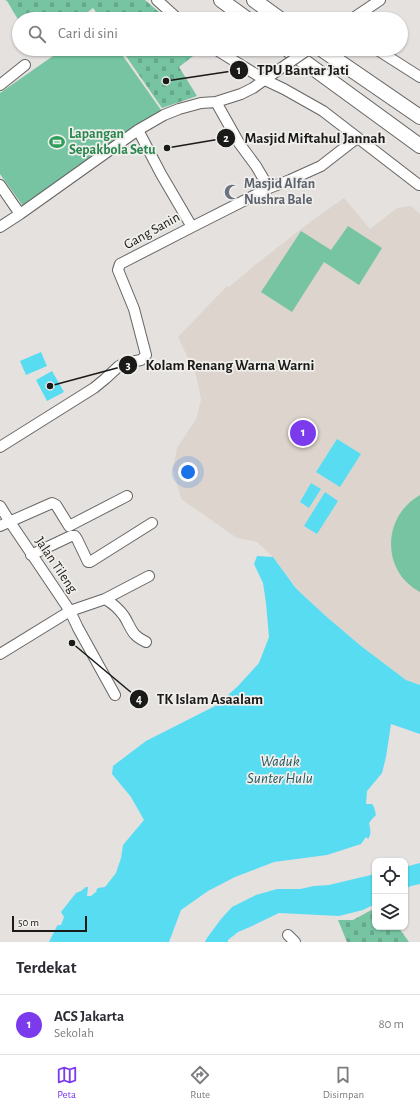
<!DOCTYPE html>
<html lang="id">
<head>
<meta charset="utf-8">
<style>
	:root { --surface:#fff; --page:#f7f7f7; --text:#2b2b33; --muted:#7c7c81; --line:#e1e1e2; --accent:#7c3aed }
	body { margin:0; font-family:"Alegreya Sans",sans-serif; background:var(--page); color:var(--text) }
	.controls { position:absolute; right:12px; bottom:12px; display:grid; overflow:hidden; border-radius:8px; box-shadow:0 1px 3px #0004 }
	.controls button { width:36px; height:36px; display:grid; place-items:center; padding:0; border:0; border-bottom:1px solid var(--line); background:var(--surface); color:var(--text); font:20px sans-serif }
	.scale { position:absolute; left:12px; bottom:10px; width:75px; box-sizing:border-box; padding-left:4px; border:2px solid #1a1a19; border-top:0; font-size:11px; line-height:14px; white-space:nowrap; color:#1a1a19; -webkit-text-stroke:3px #f1efec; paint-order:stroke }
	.you { position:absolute; left:188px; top:472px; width:14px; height:14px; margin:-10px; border:3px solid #fff; border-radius:50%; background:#1a73e8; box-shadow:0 0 0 6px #1a73e833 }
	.badge { display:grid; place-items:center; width:26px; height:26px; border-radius:50%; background:var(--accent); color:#fff; font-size:13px; font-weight:700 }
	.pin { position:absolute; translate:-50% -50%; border:2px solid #fff; box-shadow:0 1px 4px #0006 }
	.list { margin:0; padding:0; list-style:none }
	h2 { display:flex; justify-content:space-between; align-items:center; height:52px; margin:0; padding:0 16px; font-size:17px }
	h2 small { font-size:13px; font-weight:400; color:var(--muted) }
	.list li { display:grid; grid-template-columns:26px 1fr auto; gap:12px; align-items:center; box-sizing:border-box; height:60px; padding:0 16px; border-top:1px solid var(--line) }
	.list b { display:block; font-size:15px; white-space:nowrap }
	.list p { margin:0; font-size:13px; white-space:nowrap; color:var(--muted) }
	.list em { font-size:13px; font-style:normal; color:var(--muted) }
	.icon { flex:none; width:22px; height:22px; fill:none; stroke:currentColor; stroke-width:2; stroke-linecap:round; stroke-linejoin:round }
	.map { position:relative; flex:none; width:420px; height:942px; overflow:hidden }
	.search { position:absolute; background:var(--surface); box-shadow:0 1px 3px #0004; left:12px; right:12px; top:12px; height:44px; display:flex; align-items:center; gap:10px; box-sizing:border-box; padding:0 14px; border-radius:22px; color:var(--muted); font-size:15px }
	.sheet { height:112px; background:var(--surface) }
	nav { display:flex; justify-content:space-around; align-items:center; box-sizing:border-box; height:56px; border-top:1px solid var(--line); background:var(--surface); font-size:11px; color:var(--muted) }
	nav a { display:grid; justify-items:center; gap:2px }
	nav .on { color:var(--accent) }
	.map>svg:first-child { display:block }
	.built { fill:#ddd5cd }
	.grass { fill:#76c4a2 }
	.cemetery { fill:url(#cemetery-stones) }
	.water { fill:#57dcf2 }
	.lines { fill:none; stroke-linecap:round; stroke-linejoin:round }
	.minor-casing { stroke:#676563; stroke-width:12 }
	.highway-casing { stroke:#676563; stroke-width:16 }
	.minor { stroke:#fff; stroke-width:10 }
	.highway { stroke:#fff; stroke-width:14 }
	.minor-bridge-casing { stroke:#676563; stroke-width:12; stroke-linecap:butt }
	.minor-bridge { stroke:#fff; stroke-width:10 }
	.labels { text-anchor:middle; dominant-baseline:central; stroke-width:3.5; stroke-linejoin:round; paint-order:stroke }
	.leisure-label { font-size:14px; font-weight:bold; fill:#27864d; stroke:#f1efec; text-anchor:start }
	.worship-label { font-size:14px; font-weight:bold; fill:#5b616d; stroke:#f1efec; text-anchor:start }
	.street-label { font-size:14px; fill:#1a1a19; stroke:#f1efec }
	.water-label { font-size:15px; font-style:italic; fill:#215862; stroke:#f1efec }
	.leader { fill:none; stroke:#1a1a19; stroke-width:1.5 }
	.callout-dot { fill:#1a1a19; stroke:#f1efec; stroke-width:1.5 }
	.mark-label { font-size:12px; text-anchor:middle; font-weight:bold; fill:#fff }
	.callout-label { font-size:15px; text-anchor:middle; font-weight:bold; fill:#1a1a19; stroke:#f1efec; stroke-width:3.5; stroke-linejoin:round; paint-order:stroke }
</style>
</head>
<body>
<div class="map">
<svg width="420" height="942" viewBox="0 0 420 942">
	<defs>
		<pattern id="cemetery-stones" width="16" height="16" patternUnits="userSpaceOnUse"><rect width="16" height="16" fill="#76c4a2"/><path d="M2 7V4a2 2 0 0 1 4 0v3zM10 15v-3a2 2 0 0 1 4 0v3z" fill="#66a88b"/></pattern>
	</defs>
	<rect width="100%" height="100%" fill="#e4e1df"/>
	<path class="built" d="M 344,198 L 370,229 L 397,208 L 411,206 L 420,214 L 420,685 L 406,680 L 361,646 L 328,618 L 305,597 L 295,586 L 273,557 L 257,542 L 237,538 L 181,499 L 173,469 L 177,448 L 196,419 L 201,400 L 196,375 L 178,337 L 227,286 L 229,287 L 255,265 L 310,222 Z"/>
	<path class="grass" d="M 63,49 L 118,49 L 161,110 L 23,206 L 0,174 L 0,93 Z
		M 348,226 L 382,248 L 359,285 L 324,262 L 292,312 L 261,292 L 301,231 L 331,250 Z
		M 420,495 L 420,592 C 411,587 403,580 398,571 C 383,544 393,510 420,495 Z"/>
	<path class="cemetery" d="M 5,0 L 145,0 L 167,19 L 101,19 L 93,8 L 79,19 L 19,19 L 19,21 L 7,1 Z
		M 121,49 L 202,49 L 179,67 L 197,96 L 162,108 Z
		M 375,908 L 375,927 L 398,927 L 409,942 L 347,942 L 338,920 L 353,920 Z"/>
	<path class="water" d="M 41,352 L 47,366 L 26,375 L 20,361 Z
		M 52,371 L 64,392 L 47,401 L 36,380 Z
		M 337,439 L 361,454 L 340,487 L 316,472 Z
		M 311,483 L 321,489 L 309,508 L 300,502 Z
		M 325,492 L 338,501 L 317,534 L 304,526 Z
		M 257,556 L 273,557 L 295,587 L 305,597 L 328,618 L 361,646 L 406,680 L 420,685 L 420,734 L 391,724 L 386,757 L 382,773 L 367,791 L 366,804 L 372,804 L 374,807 L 376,815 L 372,819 L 369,823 C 370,828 372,834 368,839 L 366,837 L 361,844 L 327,855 L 274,862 L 235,877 L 208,891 L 181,910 L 169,942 L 49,942 L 57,926 L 58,925 L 61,925 L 64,917 L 61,912 L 76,893 L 81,891 L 86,887 L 88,887 L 87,896 L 91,896 L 97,891 L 96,890 L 98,888 L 105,887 L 116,873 L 121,858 L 123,845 L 144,820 L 131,797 L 112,774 L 113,766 L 146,741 L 217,705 L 238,686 L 259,663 L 269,637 L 266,603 L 263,583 L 254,564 Z
		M 420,863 L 420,884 L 411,886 L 405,889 L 405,867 Z
		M 375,874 L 375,904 L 363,910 L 339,916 L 279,913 L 250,927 L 238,932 L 228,940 L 228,942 L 205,942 L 207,938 L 221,919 L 232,907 L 256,895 L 277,889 L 300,889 L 314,886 L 329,885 Z"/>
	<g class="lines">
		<defs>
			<path id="minor" d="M 157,0 L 178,19
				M 352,19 L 380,0
				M 215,49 L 265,80 L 284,89 L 323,111 L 419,185
				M 376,49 L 420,77
				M 0,85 L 25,65
				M 216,102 L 239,143 L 256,166 L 269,188
				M 0,185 L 20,214
				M 0,227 L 20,214 L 138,130 L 164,115 L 179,109 L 201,103 L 216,102 L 241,94 L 253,88 L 277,71
				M 192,227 L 269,188 L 290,180 L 321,166 L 357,138
				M 0,447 L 94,388 L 105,379 L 119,366 L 125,363 L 141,360 L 146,355 L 134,309 L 118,270 L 120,264 L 192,227 L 161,174 L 138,130
				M 0,506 L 10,522 L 70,611 L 0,654
				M 0,526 L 52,503 L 56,505 L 69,526 L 127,496
				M 31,555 L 71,536 L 75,536 L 77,539 L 88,562 L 90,562 L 152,523
				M 105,599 C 112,603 119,609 124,616 C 132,629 131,635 146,642
				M 115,695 L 78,628 L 70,611 L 105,599 L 149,576
				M 288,935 L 295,942"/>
			<path id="highway" d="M 221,0 L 247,19
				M 254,0 L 280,19
				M 287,49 L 420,146
				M 321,49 L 420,117"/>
		</defs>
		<use href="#minor" class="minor-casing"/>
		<use href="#highway" class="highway-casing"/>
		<use href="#minor" class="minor"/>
		<use href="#highway" class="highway"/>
		<defs>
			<path id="minor-bridge" d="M 277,71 L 309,49"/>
		</defs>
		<use href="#minor-bridge" class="minor-bridge-casing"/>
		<use href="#minor-bridge" class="minor-bridge"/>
	</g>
	<defs>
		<symbol id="stadium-bare" viewBox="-9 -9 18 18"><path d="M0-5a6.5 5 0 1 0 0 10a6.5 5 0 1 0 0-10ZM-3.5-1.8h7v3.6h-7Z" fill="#2e9e5b" stroke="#f1efec" stroke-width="2.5" paint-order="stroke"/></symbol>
		<symbol id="mosque-bare" viewBox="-9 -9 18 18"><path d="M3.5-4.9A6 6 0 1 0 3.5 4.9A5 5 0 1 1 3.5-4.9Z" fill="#6b7280" stroke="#f1efec" stroke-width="2.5" paint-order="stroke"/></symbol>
	</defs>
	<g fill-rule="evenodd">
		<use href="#stadium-bare" x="46" y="131" width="22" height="22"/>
		<use href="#mosque-bare" x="221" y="181" width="22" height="22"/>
	</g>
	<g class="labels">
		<g class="leisure-label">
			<text x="69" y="134">Lapangan<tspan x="69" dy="16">Sepakbola Setu</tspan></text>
		</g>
		<g class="worship-label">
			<text x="244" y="184">Masjid Alfan<tspan x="244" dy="16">Nushra Bale</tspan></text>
		</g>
		<g class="street-label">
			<text transform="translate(152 231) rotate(-29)">Gang Sanin</text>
			<text transform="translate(56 565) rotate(56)">Jalan Tileng</text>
		</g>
		<g class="water-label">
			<text x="280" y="761">Waduk<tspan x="280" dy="17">Sunter Hulu</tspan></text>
		</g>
	</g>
	<path class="leader" d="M166 81L239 70M167 148L226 138M50 386L128 365M72 643L139 699"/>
	<g class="callout-dot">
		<circle cx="166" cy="81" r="4"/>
		<circle cx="167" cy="148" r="4"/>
		<circle cx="50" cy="386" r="4"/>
		<circle cx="72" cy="643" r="4"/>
		<circle cx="239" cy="70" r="10"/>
		<circle cx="226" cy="138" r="10"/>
		<circle cx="128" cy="365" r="10"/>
		<circle cx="139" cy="699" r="10"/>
	</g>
	<g class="mark-label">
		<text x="239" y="74">1</text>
		<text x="226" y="142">2</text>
		<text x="128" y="369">3</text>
		<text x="139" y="703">4</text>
	</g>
	<g class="callout-label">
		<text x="303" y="75">TPU Bantar Jati</text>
		<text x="315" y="143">Masjid Miftahul Jannah</text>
		<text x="230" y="370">Kolam Renang Warna Warni</text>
		<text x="210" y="704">TK Islam Asaalam</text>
	</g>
</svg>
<div class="controls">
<button><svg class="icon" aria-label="locate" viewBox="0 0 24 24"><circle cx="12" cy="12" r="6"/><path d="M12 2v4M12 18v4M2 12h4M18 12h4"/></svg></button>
<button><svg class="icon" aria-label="layers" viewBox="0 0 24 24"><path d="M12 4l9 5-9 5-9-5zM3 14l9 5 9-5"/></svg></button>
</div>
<div class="scale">50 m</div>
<div class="you"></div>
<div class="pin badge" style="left:303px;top:433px">1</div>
<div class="search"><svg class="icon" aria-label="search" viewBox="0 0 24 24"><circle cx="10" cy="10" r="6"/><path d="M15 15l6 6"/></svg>Cari di sini</div>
</div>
<section class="sheet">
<h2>Terdekat<small></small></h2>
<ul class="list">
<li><span class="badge">1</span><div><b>ACS Jakarta</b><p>Sekolah</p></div><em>80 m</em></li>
</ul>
</section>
<nav>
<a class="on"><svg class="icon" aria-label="map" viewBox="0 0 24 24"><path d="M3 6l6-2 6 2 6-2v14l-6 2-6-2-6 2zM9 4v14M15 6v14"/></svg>Peta</a>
<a><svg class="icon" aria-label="directions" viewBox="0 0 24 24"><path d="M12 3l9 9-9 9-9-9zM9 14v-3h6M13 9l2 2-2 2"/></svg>Rute</a>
<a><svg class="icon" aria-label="saved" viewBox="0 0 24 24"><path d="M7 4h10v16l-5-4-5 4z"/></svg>Disimpan</a>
</nav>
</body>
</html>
